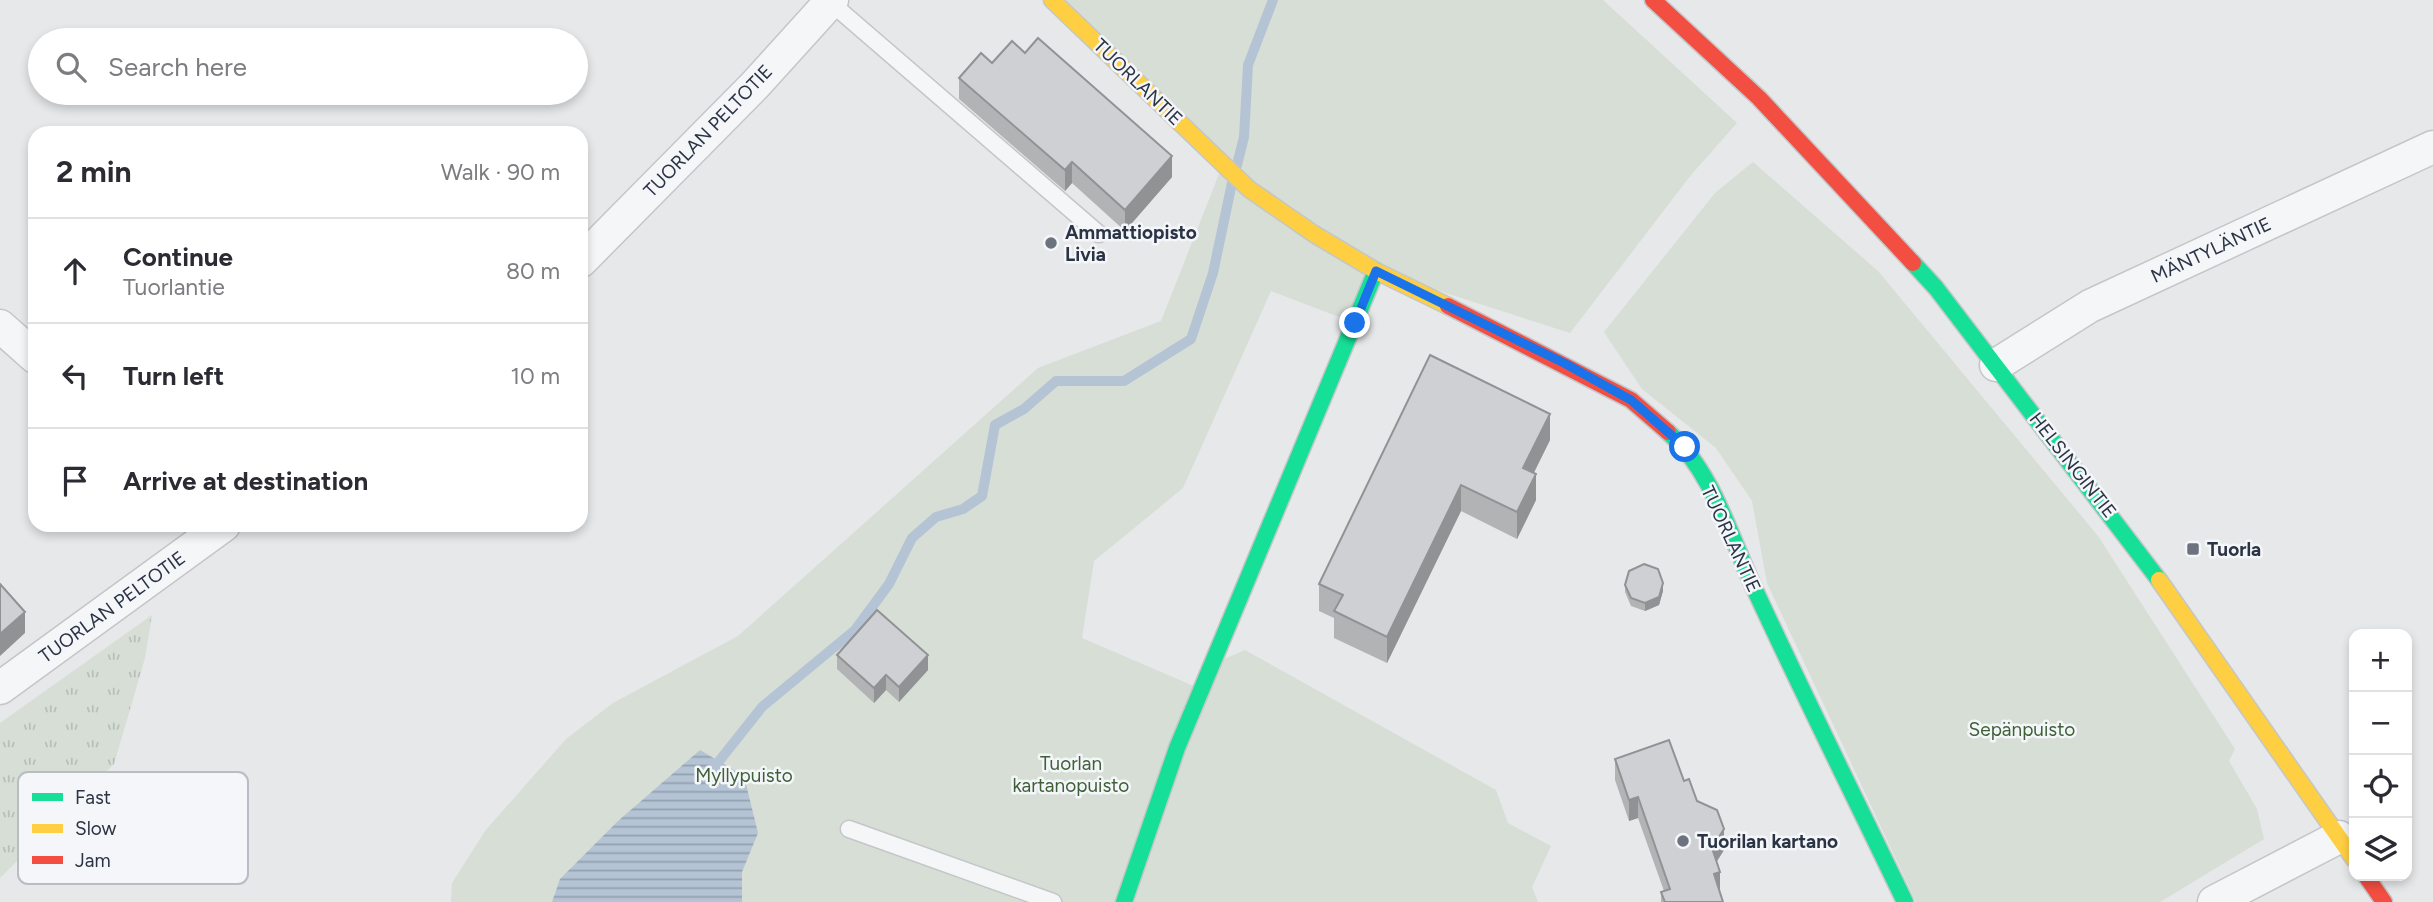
<!DOCTYPE html>
<html lang="en">
<head>
<meta charset="utf-8">
<style>
	:root { --surface:#fff; --page:#f2f2f3; --text:#2b2b33; --muted:#7c7c81; --line:#e1e1e2 }
	body { margin:0; font-family:Figtree,sans-serif; background:var(--page); color:var(--text) }
	.controls { position:absolute; right:21px; bottom:21px; display:grid; overflow:hidden; border-radius:14px; box-shadow:0 4px 10px #0003 }
	.controls button { width:63px; height:63px; display:grid; place-items:center; padding:0; border:0; border-bottom:2px solid var(--line); background:var(--surface); color:var(--text); font:35px sans-serif }
	.stop { position:absolute; width:21px; height:21px; margin:-16px; border:5px solid #1a73e8; border-radius:50%; background:#fff }
	.stop.end { background:#1a73e8; border-color:#fff; box-shadow:0 2px 7px #0008 }
	.list { margin:0; padding:0; list-style:none }
	h2 { display:flex; justify-content:space-between; align-items:center; height:91px; margin:0; padding:0 28px; font-size:30px }
	h2 small { font-size:23px; font-weight:400; color:var(--muted) }
	.list li { display:grid; grid-template-columns:46px 1fr auto; gap:21px; align-items:center; box-sizing:border-box; height:105px; padding:0 28px; border-top:2px solid var(--line) }
	.list b { display:block; font-size:26px; white-space:nowrap }
	.list p { margin:0; font-size:23px; white-space:nowrap; color:var(--muted) }
	.list em { font-size:23px; font-style:normal; color:var(--muted) }
	.icon { flex:none; width:38px; height:38px; fill:none; stroke:currentColor; stroke-width:2; stroke-linecap:round; stroke-linejoin:round }
	.map { position:relative; flex:none; width:2433px; height:902px; overflow:hidden }
	.search { position:absolute; background:var(--surface); box-shadow:0 4px 10px #0003; left:28px; top:28px; width:560px; height:77px; display:flex; align-items:center; gap:18px; box-sizing:border-box; padding:0 24px; border-radius:38px; color:var(--muted); font-size:26px }
	.panel { position:absolute; background:var(--surface); box-shadow:0 4px 10px #0003; left:28px; top:126px; width:560px; height:406px; border-radius:21px }
	.map>svg:first-child { display:block }
	.grass { fill:url(#grass-tufts) }
	.park { fill:#d6ded6 }
	.water { fill:url(#water-rules) }
	.lines { fill:none; stroke-linecap:round; stroke-linejoin:round }
	.stream { stroke:#b4c4d5; stroke-width:10 }
	.lane-casing { stroke:#c4c6c8; stroke-width:19 }
	.street-casing { stroke:#c4c6c8; stroke-width:35 }
	.fast-casing { stroke:#c4c6c8; stroke-width:19 }
	.slow-casing { stroke:#c4c6c8; stroke-width:19 }
	.jam-casing { stroke:#c4c6c8; stroke-width:19 }
	.lane { stroke:#f5f6f7; stroke-width:16 }
	.street { stroke:#f5f6f7; stroke-width:32 }
	.fast { stroke:#16e098; stroke-width:16 }
	.slow { stroke:#ffcf43; stroke-width:16 }
	.jam { stroke:#f24e42; stroke-width:16 }
	.wall { fill:#b1b3b5 }
	.shaded-wall { fill:#909294 }
	.building { fill:#ced0d3; stroke:#909294; stroke-width:2 }
	.route { stroke:#1a73e8; stroke-width:9 }
	.poi-dot { fill:#6c737f; stroke:#f4f6f9; stroke-width:2.5 }
	.labels { text-anchor:middle; dominant-baseline:central; stroke-width:5; stroke-linejoin:round; paint-order:stroke }
	.street-label { font-size:19px; fill:#2b3445; stroke:#f4f6f9 }
	.poi-label { font-size:19px; font-weight:bold; fill:#2b3445; stroke:#f4f6f9; text-anchor:start }
	.park-label { font-size:19px; fill:#3f6138; stroke:#f4f6f9 }
	.key { fill:#f4f6f9; stroke:#b8bcc3; stroke-width:2 }
	.key-label { font-size:19px; fill:#2b3445 }
</style>
</head>
<body>
<div class="map">
<svg width="2433" height="902" viewBox="0 0 2433 902">
	<defs>
		<pattern id="grass-tufts" width="24" height="20" patternUnits="userSpaceOnUse" patternTransform="scale(1.75)"><rect width="24" height="20" fill="#d6ded6"/><path d="M3 7l-1-3M5 7V3M7 7l1-3M15 17l-1-3M17 17v-4M19 17l1-3" fill="none" stroke="#b8bfb9"/></pattern>
		<pattern id="water-rules" width="6" height="5" patternUnits="userSpaceOnUse" patternTransform="scale(1.75)"><rect width="6" height="5" fill="#b4c4d5"/><path d="M0 2.5h6" fill="none" stroke="#93a0af"/></pattern>
	</defs>
	<rect width="100%" height="100%" fill="#e6e8ea"/>
	<path class="grass" d="M 152,615 L 145,658 L 114,764 L 0,878 L 0,723 Z"/>
	<path class="park" d="M 1052,0 L 1603,0 L 1737,123 L 1691,175 L 1570,333 L 1377,271 L 1355,323 L 1271,291 L 1183,488 L 1094,561 L 1082,638 L 1203,690 L 1215,663 L 1245,650 L 1496,790 L 1508,823 L 1551,846 L 1532,887 L 1538,902 L 451,902 L 452,883 L 485,831 L 566,739 L 613,703 L 738,636 L 1038,368 L 1161,321 L 1223,164 Z
		M 1753,162 L 1878,271 L 2098,536 L 2235,749 L 2229,761 L 2257,809 L 2264,839 L 2160,902 L 1916,902 L 1767,583 L 1752,501 L 1716,448 L 1642,389 L 1604,332 L 1715,193 Z"/>
	<path class="water" d="M 700,750 L 744,776 L 758,833 L 742,872 L 742,902 L 552,902 L 560,879 L 618,821 Z"/>
	<g class="lines">
		<path class="stream" d="M 1237,165 L 1244,137 L 1248,65 L 1273,0
			M 712,770 L 762,707 L 855,630 L 889,584 L 912,538 L 936,517 L 963,509 L 982,496 L 995,425 L 1024,409 L 1056,381 L 1124,381 L 1191,339 L 1213,273 L 1232,183"/>
		<defs>
			<path id="lane" d="M 830,2 L 1099,234
				M 849,829 L 1053,902"/>
			<path id="street" d="M 581,261 L 755,85 L 832,0
				M 0,326 L 35,357
				M 1996,365 L 2090,306 L 2433,147
				M 0,688 L 224,525
				M 2214,902 L 2339,837"/>
			<path id="fast" d="M 1913,263 L 1936,288 L 2159,580
				M 1668,432 C 1713,471 1730,537 1755,590 C 1803,694 1855,798 1905,902
				M 1124,902 L 1177,748 L 1376,271"/>
			<path id="slow" d="M 1052,0 L 1249,189 L 1314,234 L 1376,271 L 1448,306
				M 2159,580 L 2354,859"/>
			<path id="jam" d="M 1653,0 L 1759,98 L 1913,263
				M 1448,306 L 1631,400 L 1668,432
				M 2366,876 L 2384,902"/>
		</defs>
		<use href="#lane" class="lane-casing"/>
		<use href="#street" class="street-casing"/>
		<use href="#fast" class="fast-casing"/>
		<use href="#slow" class="slow-casing"/>
		<use href="#jam" class="jam-casing"/>
		<use href="#lane" class="lane"/>
		<use href="#street" class="street"/>
		<use href="#fast" class="fast"/>
		<use href="#slow" class="slow"/>
		<use href="#jam" class="jam"/>
	</g>
	<path class="wall" d="M 992,63 L 1172,177 L 1125,231 L 1072,183 L 1065,191 L 959,99 L 959,78 Z
		M 1430,355 L 1550,440 L 1534,473 L 1536,500 L 1517,539 L 1461,511 L 1387,663 L 1334,638 L 1334,618 L 1319,611 L 1319,584 Z
		M 1625,585 L 1663,591 L 1659,605 L 1645,611 L 1631,606 L 1625,592 Z
		M 837,655 L 928,670 L 899,702 L 886,690 L 874,703 L 837,669 Z
		M 1615,759 L 1684,781 L 1724,850 L 1717,861 L 1720,893 L 1723,902 L 1661,902 L 1661,892 L 1664,891 L 1638,818 L 1629,821 L 1615,780 Z"/>
	<path class="shaded-wall" d="M 1172,156 L 1172,177 L 1125,231 L 1125,210 Z
		M 1072,162 L 1072,183 L 1065,191 L 1065,170 Z
		M 1550,414 L 1550,440 L 1523,494 L 1523,468 Z
		M 1536,474 L 1536,500 L 1517,539 L 1517,512 Z
		M 1461,485 L 1461,511 L 1387,663 L 1387,637 Z
		M 1663,583 L 1663,591 L 1659,605 L 1645,611 L 1645,603 Z
		M 25,612 L 25,633 L 0,656 L 0,634 Z
		M 928,655 L 928,670 L 899,702 L 899,687 Z
		M 886,675 L 886,690 L 874,703 L 874,688 Z
		M 1638,797 L 1638,818 L 1629,821 L 1629,800 Z
		M 1724,829 L 1724,850 L 1712,869 L 1712,848 Z
		M 1720,872 L 1720,893 L 1714,874 Z"/>
	<path class="building" d="M 1038,38 L 1172,156 L 1125,210 L 1072,162 L 1065,170 L 959,78 L 981,53 L 992,63 L 1012,41 L 1025,53 Z
		M 1430,355 L 1550,414 L 1523,468 L 1536,474 L 1517,512 L 1461,485 L 1387,637 L 1334,611 L 1343,595 L 1319,584 Z
		M 1644,564 L 1658,569 L 1663,583 L 1659,597 L 1645,603 L 1631,598 L 1625,585 L 1629,571 Z
		M 0,584 L 25,612 L 0,634 Z
		M 877,610 L 928,655 L 899,687 L 886,675 L 874,688 L 837,655 Z
		M 1669,740 L 1684,781 L 1689,779 L 1697,801 L 1717,810 L 1724,829 L 1712,848 L 1720,872 L 1714,874 L 1723,902 L 1665,902 L 1661,892 L 1670,889 L 1638,797 L 1629,800 L 1615,759 Z"/>
	<g class="lines">
		<path class="route" d="M 1355,323 L 1376,271 L 1564,363 L 1631,400 L 1685,447"/>
	</g>
	<g class="poi-dot">
		<circle cx="1051" cy="243" r="7"/>
		<rect x="2186" y="542" width="14" height="14" rx="3.5"/>
		<circle cx="1683" cy="841" r="7"/>
	</g>
	<g class="labels">
		<g class="street-label">
			<text transform="translate(1138 82) rotate(44)">TUORLANTIE</text>
			<text transform="translate(708 131) rotate(-46)">TUORLAN PELTOTIE</text>
			<text transform="translate(2211 250) rotate(-25)">MÄNTYLÄNTIE</text>
			<text transform="translate(2073 465) rotate(52)">HELSINGINTIE</text>
			<text transform="translate(1731 539) rotate(65)">TUORLANTIE</text>
			<text transform="translate(112 607) rotate(-36)">TUORLAN PELTOTIE</text>
		</g>
		<g class="poi-label">
			<text x="1065" y="232">Ammattiopisto<tspan x="1065" dy="22">Livia</tspan></text>
			<text x="2207" y="549">Tuorla</text>
			<text x="1697" y="841">Tuorilan kartano</text>
		</g>
		<g class="park-label">
			<text x="2022" y="729">Sepänpuisto</text>
			<text x="1071" y="763">Tuorlan<tspan x="1071" dy="22">kartanopuisto</tspan></text>
			<text x="744" y="775">Myllypuisto</text>
		</g>
	</g>
	<rect x="18" y="772" width="230" height="112" rx="10" class="key"/>
	<rect x="32" y="793" width="31" height="8" fill="#16e098"/>
	<rect x="32" y="824" width="31" height="9" fill="#ffcf43"/>
	<rect x="32" y="856" width="31" height="8" fill="#f24e42"/>
	<g class="key-label">
		<text x="75" y="804">Fast</text>
		<text x="75" y="835">Slow</text>
		<text x="75" y="867">Jam</text>
	</g>
</svg>
<div class="controls">
<button>+</button>
<button>−</button>
<button><svg class="icon" aria-label="locate" viewBox="0 0 24 24"><circle cx="12" cy="12" r="6"/><path d="M12 2v4M12 18v4M2 12h4M18 12h4"/></svg></button>
<button><svg class="icon" aria-label="layers" viewBox="0 0 24 24"><path d="M12 4l9 5-9 5-9-5zM3 14l9 5 9-5"/></svg></button>
</div>
<div class="stop" style="left:1685px;top:447px"></div>
<div class="stop end" style="left:1355px;top:323px"></div>
<div class="search"><svg class="icon" aria-label="search" viewBox="0 0 24 24"><circle cx="10" cy="10" r="6"/><path d="M15 15l6 6"/></svg>Search here</div>
<section class="panel">
<h2>2 min<small>Walk · 90 m</small></h2>
<ul class="list">
<li><svg class="icon" aria-label="ahead" viewBox="0 0 24 24"><path d="M12 20V5M6 11l6-6 6 6"/></svg><div><b>Continue</b><p>Tuorlantie</p></div><em>80 m</em></li>
<li><svg class="icon" aria-label="left" viewBox="0 0 24 24"><path d="M17 20v-9H6M10 6l-5 5 5 5"/></svg><div><b>Turn left</b></div><em>10 m</em></li>
<li><svg class="icon" aria-label="arrive" viewBox="0 0 24 24"><path d="M6 21V4h12l-3 4 3 4H6"/></svg><div><b>Arrive at destination</b></div></li>
</ul>
</section>
</div>
</body>
</html>
